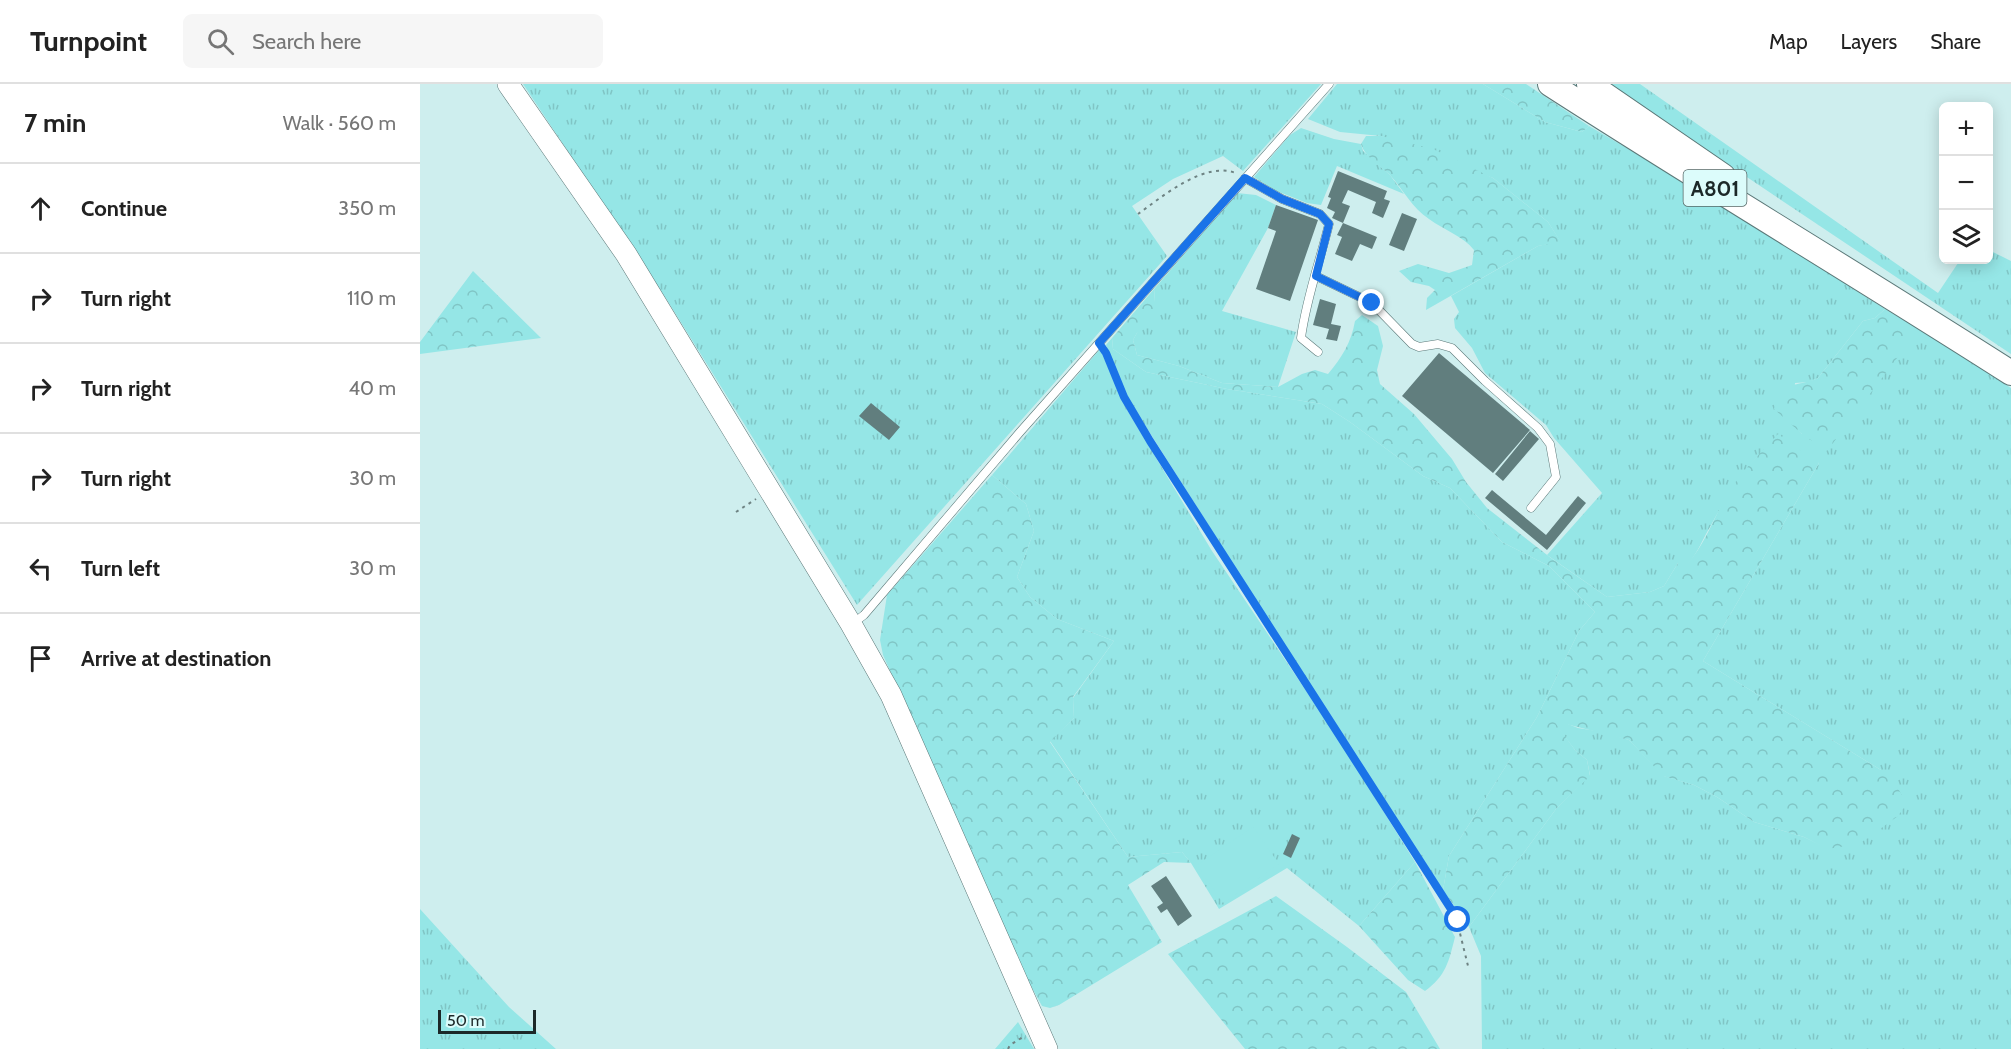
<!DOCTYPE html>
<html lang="en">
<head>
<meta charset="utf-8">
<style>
	:root { --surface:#fff; --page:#f6f6f6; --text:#222; --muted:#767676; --line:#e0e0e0 }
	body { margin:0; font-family:Cabin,sans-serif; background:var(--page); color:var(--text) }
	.controls { position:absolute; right:18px; top:18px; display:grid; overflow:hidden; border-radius:9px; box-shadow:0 3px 15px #0003 }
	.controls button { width:54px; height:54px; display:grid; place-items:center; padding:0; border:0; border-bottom:2px solid var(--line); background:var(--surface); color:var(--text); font:30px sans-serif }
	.scale { position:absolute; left:18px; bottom:15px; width:98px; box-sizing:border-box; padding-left:6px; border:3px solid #1c2828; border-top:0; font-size:16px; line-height:21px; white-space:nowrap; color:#1c2828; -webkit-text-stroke:4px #dcfcfb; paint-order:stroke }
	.stop { position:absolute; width:18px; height:18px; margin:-14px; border:4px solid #1a73e8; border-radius:50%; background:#fff }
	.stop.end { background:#1a73e8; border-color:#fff; box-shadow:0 2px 6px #0008 }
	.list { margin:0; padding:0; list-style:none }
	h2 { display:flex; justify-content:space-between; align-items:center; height:78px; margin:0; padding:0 24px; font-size:26px }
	h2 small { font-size:20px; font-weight:400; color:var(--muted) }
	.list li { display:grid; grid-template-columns:39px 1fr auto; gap:18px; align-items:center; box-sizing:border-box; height:90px; padding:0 24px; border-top:2px solid var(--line) }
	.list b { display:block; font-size:22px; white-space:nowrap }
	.list em { font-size:20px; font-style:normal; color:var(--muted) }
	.icon { flex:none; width:33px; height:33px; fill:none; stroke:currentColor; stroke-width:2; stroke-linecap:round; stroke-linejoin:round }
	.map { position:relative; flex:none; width:1591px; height:965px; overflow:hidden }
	header { display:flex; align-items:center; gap:36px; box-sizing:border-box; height:84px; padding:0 30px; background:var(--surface); border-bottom:2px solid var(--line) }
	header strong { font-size:28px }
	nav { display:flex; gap:33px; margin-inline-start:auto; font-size:21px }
	.search { width:420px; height:54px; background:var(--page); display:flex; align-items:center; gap:15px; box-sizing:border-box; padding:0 21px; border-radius:9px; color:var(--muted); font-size:22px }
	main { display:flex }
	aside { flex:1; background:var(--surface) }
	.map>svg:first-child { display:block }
	.grass { fill:url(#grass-tufts) }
	.forest { fill:url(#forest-crowns) }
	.pitch { fill:#95e6e6 }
	.building { fill:#617e7e }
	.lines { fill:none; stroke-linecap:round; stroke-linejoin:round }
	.lane-casing { stroke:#5b7878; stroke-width:9 }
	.secondary-casing { stroke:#5b7878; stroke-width:22 }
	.primary-casing { stroke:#5b7878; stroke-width:26 }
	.path { stroke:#6e8383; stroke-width:2; stroke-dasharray:3 4.5; stroke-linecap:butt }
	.lane { stroke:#fff; stroke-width:8 }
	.secondary { stroke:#fff; stroke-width:21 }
	.primary { stroke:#fff; stroke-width:24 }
	.route { stroke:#1a73e8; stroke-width:8 }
	.labels { text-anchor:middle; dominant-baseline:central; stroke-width:5; stroke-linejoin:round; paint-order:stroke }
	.shield { fill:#dcfcfb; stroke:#566867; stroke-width:1.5 }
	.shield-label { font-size:21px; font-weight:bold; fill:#1c2828 }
</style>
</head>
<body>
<header>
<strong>Turnpoint</strong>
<div class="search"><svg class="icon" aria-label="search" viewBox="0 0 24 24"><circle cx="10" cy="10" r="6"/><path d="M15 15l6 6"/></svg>Search here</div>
<nav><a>Map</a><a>Layers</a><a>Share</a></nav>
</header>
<main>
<aside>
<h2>7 min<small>Walk · 560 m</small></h2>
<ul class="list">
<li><svg class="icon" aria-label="ahead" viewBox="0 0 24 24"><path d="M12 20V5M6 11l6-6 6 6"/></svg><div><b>Continue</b></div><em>350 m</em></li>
<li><svg class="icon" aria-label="right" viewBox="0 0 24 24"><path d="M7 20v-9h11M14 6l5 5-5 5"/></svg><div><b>Turn right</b></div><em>110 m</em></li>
<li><svg class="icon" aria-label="right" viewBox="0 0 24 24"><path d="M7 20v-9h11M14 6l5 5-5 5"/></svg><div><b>Turn right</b></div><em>40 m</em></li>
<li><svg class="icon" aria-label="right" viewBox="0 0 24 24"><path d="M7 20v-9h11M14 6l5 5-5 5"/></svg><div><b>Turn right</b></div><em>30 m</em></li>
<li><svg class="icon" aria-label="left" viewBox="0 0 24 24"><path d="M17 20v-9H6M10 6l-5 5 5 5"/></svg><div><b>Turn left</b></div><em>30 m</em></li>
<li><svg class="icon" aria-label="arrive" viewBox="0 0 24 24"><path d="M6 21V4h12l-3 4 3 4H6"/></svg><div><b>Arrive at destination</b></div></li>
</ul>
</aside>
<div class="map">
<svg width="1591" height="965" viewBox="0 0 1591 965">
	<defs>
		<pattern id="grass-tufts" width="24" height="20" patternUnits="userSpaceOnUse" patternTransform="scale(1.5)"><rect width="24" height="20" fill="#95e6e6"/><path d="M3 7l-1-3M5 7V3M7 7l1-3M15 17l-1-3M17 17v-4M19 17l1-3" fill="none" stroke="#80c5c5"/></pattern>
		<pattern id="forest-crowns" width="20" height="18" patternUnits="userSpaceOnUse" patternTransform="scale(1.5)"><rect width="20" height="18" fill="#95e6e6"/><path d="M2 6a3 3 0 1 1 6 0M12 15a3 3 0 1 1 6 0" fill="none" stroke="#80c5c5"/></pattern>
	</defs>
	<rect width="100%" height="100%" fill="#ceeeee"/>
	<path class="grass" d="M 103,0 L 901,0 L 823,87 L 803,72 L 753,95 L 712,122 L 747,172 L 437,521 L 247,216 Z
		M 917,0 L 1063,0 L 1125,38 L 1162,48 L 1169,42 L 1270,101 L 1465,225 L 1455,234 L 1443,237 L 1398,294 L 1389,298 L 1375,299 L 1373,340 L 1382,350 L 1497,244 L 1591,304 L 1591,965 L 1062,965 L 1061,872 L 1049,843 L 1136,725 L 1170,691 L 1167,676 L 1155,666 L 1133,637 L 1138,636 L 1158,644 L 1183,648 L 1209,656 L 1244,692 L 1274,701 L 1297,713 L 1334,738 L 1384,753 L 1407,764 L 1461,686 L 1283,577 L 1399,379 L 1342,368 C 1321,389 1304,417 1290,443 C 1282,456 1279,467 1268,480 L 1258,479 L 1244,502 L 1230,508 L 1187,513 L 1127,471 L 1182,409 L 1134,354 L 1126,341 L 1065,289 L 1052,264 L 1035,244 L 1034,235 L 1039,228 L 1031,212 L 1118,162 L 1140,157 L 1128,138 L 1073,94 L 961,52 L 920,48 L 888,35 Z
		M 1188,0 L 1220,0 L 1518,209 L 1540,176 L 1568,176 L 1569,166 L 1591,177 L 1591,270 Z
		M 881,44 L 914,55 L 941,60 L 943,67 L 970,91 L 984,110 L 917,82 L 901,121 L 887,119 L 854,106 L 834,93 L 870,51 Z
		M 817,109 L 836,111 L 856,121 L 848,144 L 802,227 L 876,248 L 858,303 L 802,299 L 759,282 L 717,271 L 713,256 L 734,218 L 735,204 Z
		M 692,254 L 693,265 L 726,288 L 807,305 L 902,320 L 930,338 L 1003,392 L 1030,404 L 1082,458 L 1129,482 L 1175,528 L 1159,547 L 1117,633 L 1029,772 L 1023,806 L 860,554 L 704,308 L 686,261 Z
		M 680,265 L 706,324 L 792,467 L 919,656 L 995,778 L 939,842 L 867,784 L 799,825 L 771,779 L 762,768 L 708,773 L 630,657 L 654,634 L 653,614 L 694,557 L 637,535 L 610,513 L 597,493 L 614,447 L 606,420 L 572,391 Z
		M 0,825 L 89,923 L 136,965 L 0,965 Z
		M 598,938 L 614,965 L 575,965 Z"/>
	<path class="forest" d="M 1063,0 L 1106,0 L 1169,42 L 1162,48 L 1125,38 Z
		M 946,52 L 961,52 L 1013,65 L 1073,94 L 1128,138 L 1141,158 L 1118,162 L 1006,226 L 1007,214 L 1015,206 L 1009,202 L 991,198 L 979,187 L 998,180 L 1029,189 L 1052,181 L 1054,166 C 1043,152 1024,146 1009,135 C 992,124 983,105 969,90 C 959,81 945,73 941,60 Z
		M 53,187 L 121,254 L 0,270 L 0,258 Z
		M 735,204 L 734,218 L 738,228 L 717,249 L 713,256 L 717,271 L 759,282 L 802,299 L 858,303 L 882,290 L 895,286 L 908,290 C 922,273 931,259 935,237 L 942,231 L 958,242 L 963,262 L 957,286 L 960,300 L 994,330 L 1032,375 L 1046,398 L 1067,424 L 1131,474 L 1187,513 L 1230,508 L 1244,502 L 1258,479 L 1268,479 C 1287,458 1296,427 1312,403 C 1325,383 1343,367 1358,350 L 1399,379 L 1283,577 L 1461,686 L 1478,704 L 1486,720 L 1478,732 L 1439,760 L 1407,765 L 1384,753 L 1334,738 L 1297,713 L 1274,701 L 1243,692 L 1209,656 L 1134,637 L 1155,666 L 1167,676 L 1170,692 L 1136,725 L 1049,843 L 1023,806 L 1029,772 L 1117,633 L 1159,547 L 1175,528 L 1129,482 L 1082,458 L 1030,404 L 1003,392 L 930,338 L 902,320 L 807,305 L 726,288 L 693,265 L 692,254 Z
		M 1465,225 L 1497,244 L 1495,250 L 1407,367 L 1382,350 L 1354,325 C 1361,295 1376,304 1398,294 L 1443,237 L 1455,234 Z
		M 572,391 L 606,420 L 614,447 L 597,493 L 610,513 L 637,535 L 694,557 L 653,613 L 654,634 L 630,658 L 708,773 L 762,768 L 771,779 L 744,778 L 708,801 L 742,858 L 639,921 L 630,924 L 622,922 L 607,895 L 463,571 L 460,556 L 467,511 Z
		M 995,778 L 1035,853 C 1029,877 1026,892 1005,907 L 988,896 L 939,842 Z
		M 856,812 L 927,863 L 986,908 L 1020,965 L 825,965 L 748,870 Z"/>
	<path class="pitch" d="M 833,743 L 859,780 L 803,819 L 777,781 Z"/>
	<path class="building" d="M 918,87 L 967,107 L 964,115 L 970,117 L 963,134 L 952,129 L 956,118 L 928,106 L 922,119 L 930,122 L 923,139 L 912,134 L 915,128 L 907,124 L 911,114 L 908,113 Z
		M 856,121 L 898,136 L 870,217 L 836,205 L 856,147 L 848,144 Z
		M 982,129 L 997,135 L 984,167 L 969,161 Z
		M 923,139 L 957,153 L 952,165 L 940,160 L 932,177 L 915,170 L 922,153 L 917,151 Z
		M 900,215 L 916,220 L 911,240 L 921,242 L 917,257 L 906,255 L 909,245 L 893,241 Z
		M 1019,269 L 1110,346 L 1073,389 L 982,312 Z
		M 451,319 L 480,343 L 469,356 L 439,332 Z
		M 1110,347 L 1119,355 L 1083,397 L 1075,390 Z
		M 1072,406 L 1126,451 L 1158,412 L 1166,419 L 1127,466 L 1065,414 Z
		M 872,750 L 880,754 L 871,774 L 863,770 Z
		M 746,792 L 772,832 L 758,842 L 747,825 L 741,829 L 737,823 L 743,819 L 731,802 Z"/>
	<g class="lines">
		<defs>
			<path id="lane" d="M 825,94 L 862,115 L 900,130 L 909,140 C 900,177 886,215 881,254 L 898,268
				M 896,192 L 952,219 L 992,260 L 999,263 L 1018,260 L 1032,264 L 1065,297 L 1118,344 L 1130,360 L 1136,393 L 1111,424
				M 432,540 L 444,531 L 600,348 L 909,0"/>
			<path id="secondary" d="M 88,0 L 206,170 L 431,540 L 471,611 L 627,965"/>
			<path id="primary" d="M 1130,0 C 1282,98 1438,191 1591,289
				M 1169,0 L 1303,92"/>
		</defs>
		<use href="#lane" class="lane-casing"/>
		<use href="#secondary" class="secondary-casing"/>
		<use href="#primary" class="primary-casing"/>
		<path class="path" d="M 718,130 C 742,113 786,75 818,90
			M 686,268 L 704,313 L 730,357 L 1036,833 L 1049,886
			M 316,428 L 336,415
			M 588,965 L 590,961 L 603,953"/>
		<use href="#lane" class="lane"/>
		<use href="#secondary" class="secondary"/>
		<use href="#primary" class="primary"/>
	</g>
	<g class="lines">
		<path class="route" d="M 952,219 L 896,192 L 909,140 L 900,130 L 862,115 L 825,94 L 679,259 L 686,269 L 704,313 L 730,357 L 1038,836"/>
	</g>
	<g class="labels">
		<rect class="shield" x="1263.5" y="86" width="63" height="36" rx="4.5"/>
		<g class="shield-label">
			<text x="1295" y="104">A801</text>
		</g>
	</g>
</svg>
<div class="controls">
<button>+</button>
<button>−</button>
<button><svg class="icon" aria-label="layers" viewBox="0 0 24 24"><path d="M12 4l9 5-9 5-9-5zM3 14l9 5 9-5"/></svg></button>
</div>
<div class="scale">50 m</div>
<div class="stop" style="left:1038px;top:836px"></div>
<div class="stop end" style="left:952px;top:219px"></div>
</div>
</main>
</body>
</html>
